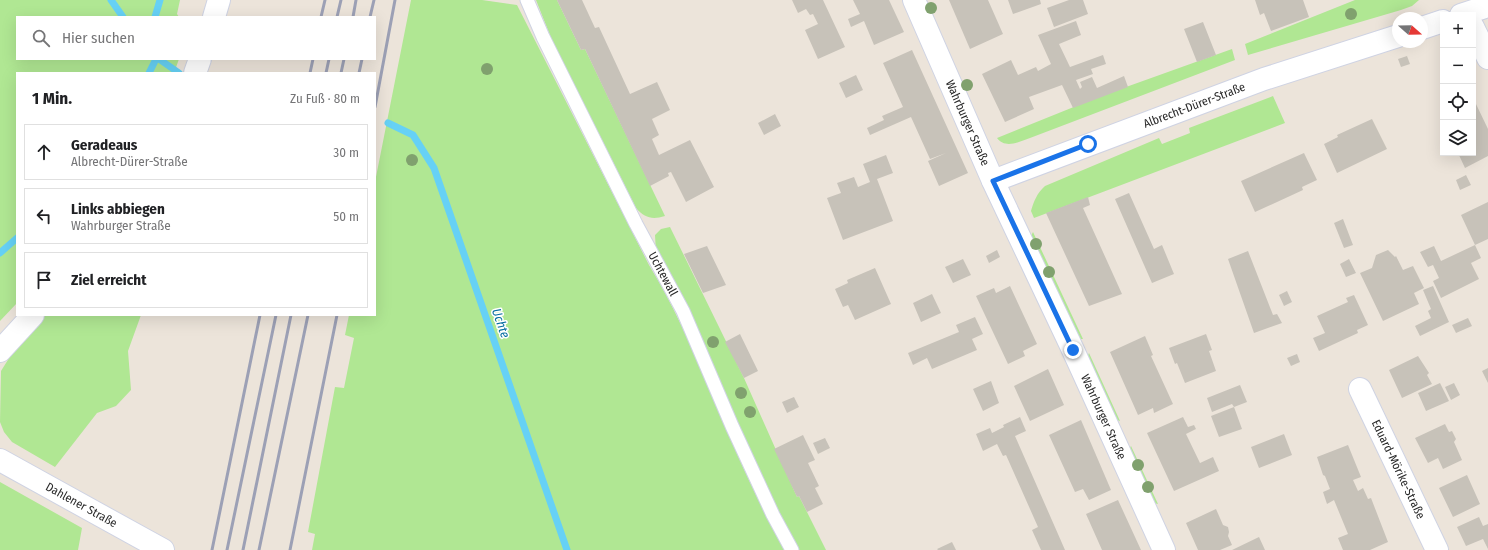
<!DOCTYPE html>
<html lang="de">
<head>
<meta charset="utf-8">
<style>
	:root { --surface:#fff; --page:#f2f2f2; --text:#202124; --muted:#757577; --line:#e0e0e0 }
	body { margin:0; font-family:"Fira Sans Condensed",sans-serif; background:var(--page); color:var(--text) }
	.controls { position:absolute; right:12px; top:12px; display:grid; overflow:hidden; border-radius:0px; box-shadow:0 4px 16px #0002 }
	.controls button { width:36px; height:36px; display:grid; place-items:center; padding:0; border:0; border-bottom:1px solid var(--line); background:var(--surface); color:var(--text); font:20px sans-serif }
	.compass { position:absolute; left:1392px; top:12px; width:36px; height:36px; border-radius:50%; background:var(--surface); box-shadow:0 4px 16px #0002; rotate:110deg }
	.stop { position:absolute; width:12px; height:12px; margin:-9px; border:3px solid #1a73e8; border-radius:50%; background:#fff }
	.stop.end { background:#1a73e8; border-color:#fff; box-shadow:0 1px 4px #0008 }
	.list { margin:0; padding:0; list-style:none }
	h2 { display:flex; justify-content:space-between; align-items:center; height:52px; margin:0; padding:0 16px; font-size:17px }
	h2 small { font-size:13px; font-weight:400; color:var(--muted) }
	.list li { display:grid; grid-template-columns:26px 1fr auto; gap:12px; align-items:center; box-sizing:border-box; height:56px; margin:0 8px 8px; padding:0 8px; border:1px solid var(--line); border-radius:0px }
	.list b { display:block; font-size:15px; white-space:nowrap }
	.list p { margin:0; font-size:13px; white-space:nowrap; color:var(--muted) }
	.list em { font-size:13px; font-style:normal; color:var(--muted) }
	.icon { flex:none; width:22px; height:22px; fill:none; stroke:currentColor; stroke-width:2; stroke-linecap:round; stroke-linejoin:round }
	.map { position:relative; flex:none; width:1488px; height:550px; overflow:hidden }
	.search { position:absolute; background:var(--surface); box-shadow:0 4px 16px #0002; left:16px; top:16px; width:360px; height:44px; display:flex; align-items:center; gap:10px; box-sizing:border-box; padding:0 14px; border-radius:0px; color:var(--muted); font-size:15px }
	.panel { position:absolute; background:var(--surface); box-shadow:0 4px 16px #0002; left:16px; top:72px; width:360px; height:244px; border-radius:0px }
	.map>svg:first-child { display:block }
	.green { fill:#b0e793 }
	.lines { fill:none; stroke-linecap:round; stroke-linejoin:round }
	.stream { stroke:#66d1f5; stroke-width:7 }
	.building { fill:#c7c2b9 }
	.lane-casing { stroke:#cfd3e3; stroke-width:15 }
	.street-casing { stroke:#cfd3e3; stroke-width:24 }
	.secondary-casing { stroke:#cfd3e3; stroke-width:24 }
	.lane { stroke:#fff; stroke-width:13 }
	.street { stroke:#fff; stroke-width:22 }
	.secondary { stroke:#fff; stroke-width:22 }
	.rail { stroke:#9ca0b5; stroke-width:3 }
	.tree { fill:#80a16e }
	.route { stroke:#1a73e8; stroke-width:5 }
	.labels { text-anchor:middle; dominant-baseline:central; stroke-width:3; stroke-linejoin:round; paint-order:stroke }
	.street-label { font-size:12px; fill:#292929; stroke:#fff }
	.water-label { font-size:13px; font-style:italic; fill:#066da1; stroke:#fff }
</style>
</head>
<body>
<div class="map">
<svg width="1488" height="550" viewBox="0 0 1488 550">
	<rect width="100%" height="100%" fill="#ece4da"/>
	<path class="green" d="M 0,0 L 180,0 L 177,14 L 179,17 L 17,17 L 17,59 L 179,59 L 174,73 L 17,73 L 17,303 L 0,321 Z
		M 411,0 L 482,0 L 517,5 L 649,265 C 704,355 731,460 786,550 L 312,550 L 315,534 L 308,532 L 335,387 L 344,388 L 354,338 L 345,335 L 349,315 L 375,315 L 375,182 Z
		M 536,0 L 557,0 L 581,50 L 585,49 L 665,216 C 652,220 645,218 636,208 L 551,38 Z
		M 1355,0 L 1419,0 L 1412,6 L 1401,10 L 1248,55 L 1245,44 Z
		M 1232,49 L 1235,60 L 1030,138 C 1019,142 1005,149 997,138 L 1101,96 Z
		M 1273,96 L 1285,123 L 1034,218 L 1031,211 C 1034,201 1037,193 1045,186 L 1159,138 L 1162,144 L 1190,133 L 1189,128 Z
		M 670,227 L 744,378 L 797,497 L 799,496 L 826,550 L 797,550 L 776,510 L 656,253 L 655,235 L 661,229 Z
		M 1033,232 L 1083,339 L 1075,339 L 1029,240 Z
		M 44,315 L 141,315 L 128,351 L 131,390 L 116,406 L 97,413 L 55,467 L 12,442 L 4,432 L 0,422 L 1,371 L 16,347 Z
		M 1089,353 L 1120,421 L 1111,418 L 1085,362 Z
		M 1131,446 L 1158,504 L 1150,502 L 1127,453 Z
		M 0,482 L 82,528 L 78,550 L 0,550 Z"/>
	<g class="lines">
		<path class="stream" d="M 111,0 L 123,17
			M 155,17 L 160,0
			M 159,59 L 179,73
			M 149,73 L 156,59
			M 388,123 L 413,135 L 434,168 L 567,550
			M 0,253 L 17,238"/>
	</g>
	<path class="building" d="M 557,0 L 582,0 L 595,28 L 599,27 L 630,94 L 657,82 L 670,110 L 652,119 L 659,135 L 652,139 L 659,155 L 690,140 L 714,187 L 686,202 L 671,172 L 668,173 L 669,176 L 650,186 L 585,49 L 581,50 Z
		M 792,0 L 823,0 L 845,47 L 818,59 L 805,30 L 818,24 L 813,14 L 810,15 L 806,9 L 798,13 Z
		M 853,0 L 889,0 L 904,32 L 874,45 L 864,21 L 851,27 L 848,19 L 860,14 Z
		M 949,0 L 988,0 L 1003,34 L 970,49 Z
		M 1008,0 L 1040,0 L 1041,4 L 1013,14 Z
		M 1069,0 L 1083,0 L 1088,14 L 1054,27 L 1047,8 Z
		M 1255,0 L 1303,0 L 1309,17 L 1271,31 L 1264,13 L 1260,15 Z
		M 1076,21 L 1081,35 L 1059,44 L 1070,67 L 1103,55 L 1106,64 L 1091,69 L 1093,74 L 1076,80 L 1080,89 L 1082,87 L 1080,82 L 1092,77 L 1097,88 L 1124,76 L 1128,87 L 1073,108 L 1062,85 L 1029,97 L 1034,109 L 1005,122 L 982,74 L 1011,60 L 1018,75 L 1036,67 L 1038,71 L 1051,64 L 1038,35 Z
		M 1203,22 L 1216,55 L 1197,62 L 1184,29 Z
		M 912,50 L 968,173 L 939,186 L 928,161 L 946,153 L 930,159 L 911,117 L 870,135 L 867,128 L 884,120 L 882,116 L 903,107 L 883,63 Z
		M 1407,56 L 1410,64 L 1401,67 L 1398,59 Z
		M 856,75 L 863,90 L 846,98 L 839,83 Z
		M 1475,102 L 1488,129 L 1488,156 L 1465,168 L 1458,153 L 1473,153 L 1473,103 Z
		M 775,114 L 781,126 L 764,135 L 758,123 Z
		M 1372,119 L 1387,149 L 1337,173 L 1324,144 L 1338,137 L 1337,135 Z
		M 1304,153 L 1317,180 L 1302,187 L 1303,190 L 1255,212 L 1241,181 Z
		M 886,155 L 893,173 L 877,179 L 893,221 L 843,240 L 827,198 L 841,193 L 837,183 L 854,177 L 858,187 L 870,182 L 863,164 Z
		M 1466,175 L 1471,185 L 1460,190 L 1456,180 Z
		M 1129,193 L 1154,249 L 1162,245 L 1174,274 L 1152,283 L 1115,199 Z
		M 1088,197 L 1090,205 L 1083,208 L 1122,294 L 1089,306 L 1046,213 Z
		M 1488,202 L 1488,239 L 1475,245 L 1481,258 L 1471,263 L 1479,279 L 1441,298 L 1433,281 L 1439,278 L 1433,265 L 1428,267 L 1420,252 L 1434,246 L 1441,261 L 1475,245 L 1461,215 Z
		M 1343,219 L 1353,245 L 1344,248 L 1334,223 Z
		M 707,246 L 726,285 L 703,293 L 684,254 Z
		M 997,250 L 1000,257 L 989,263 L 986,256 Z
		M 1388,250 L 1395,257 L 1396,256 L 1403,270 L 1413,266 L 1424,288 L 1414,293 L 1419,304 L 1383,321 L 1360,273 L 1372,268 L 1376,255 Z
		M 1248,251 L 1273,315 L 1277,314 L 1282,323 L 1254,333 L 1228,259 Z
		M 963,259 L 971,275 L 953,283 L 945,267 Z
		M 1349,259 L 1356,273 L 1346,277 L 1340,264 Z
		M 875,268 L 891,304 L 855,320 L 848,305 L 843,307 L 835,289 L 848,283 L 847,280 Z
		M 1010,286 L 1037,344 L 1023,351 L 1025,356 L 1008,364 L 976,296 L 994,288 L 996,293 Z
		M 1433,286 L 1449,322 L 1420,336 L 1415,326 L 1431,318 L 1428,311 L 1431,309 L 1423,290 Z
		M 1287,291 L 1292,302 L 1284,306 L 1279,295 Z
		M 932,294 L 941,313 L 921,322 L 913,303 Z
		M 1354,295 L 1368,325 L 1357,330 L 1358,333 L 1319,351 L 1313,338 L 1325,333 L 1317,316 L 1348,302 L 1346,298 Z
		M 975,317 L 983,334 L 972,339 L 977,350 L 932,369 L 927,358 L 913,365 L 908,353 L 959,332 L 956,325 Z
		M 1468,318 L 1472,326 L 1456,333 L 1452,325 Z
		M 740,334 L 758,371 L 744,378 L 725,342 Z
		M 1206,334 L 1212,350 L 1209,351 L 1216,371 L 1185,383 L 1177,363 L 1175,364 L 1169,348 Z
		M 1145,336 L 1153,355 L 1151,356 L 1173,404 L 1154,413 L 1153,408 L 1138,415 L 1110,352 Z
		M 1297,354 L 1300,362 L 1291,366 L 1287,358 Z
		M 1418,356 L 1429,373 L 1427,375 L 1432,384 L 1402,398 L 1389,370 Z
		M 1488,368 L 1488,383 L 1482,371 Z
		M 1048,369 L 1064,405 L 1030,421 L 1014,386 Z
		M 991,381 L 999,403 L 983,411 L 973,389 Z
		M 1440,383 L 1449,401 L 1426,411 L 1418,393 Z
		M 1454,383 L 1460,395 L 1451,400 L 1445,387 Z
		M 1240,385 L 1247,402 L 1234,407 L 1242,429 L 1219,437 L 1211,416 L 1234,407 L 1232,404 L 1212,412 L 1207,398 Z
		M 794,397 L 799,407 L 787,413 L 782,402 Z
		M 1020,417 L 1026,431 L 1015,436 L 1065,550 L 1041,550 L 1032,530 L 1038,527 L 1006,455 L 1003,456 L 997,444 L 983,451 L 976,434 L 990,428 L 992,433 L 1004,427 L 1003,425 Z
		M 1183,417 L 1188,427 L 1194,425 L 1196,429 L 1186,434 L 1200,463 L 1213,457 L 1219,471 L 1174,491 L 1147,433 Z
		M 1081,420 L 1111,490 L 1089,500 L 1083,489 L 1075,492 L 1049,435 Z
		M 1445,424 L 1449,432 L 1452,431 L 1456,439 L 1454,442 L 1462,460 L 1443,469 L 1438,458 L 1428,463 L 1415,438 Z
		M 1284,434 L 1292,455 L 1259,468 L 1251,447 Z
		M 803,435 L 815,460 L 808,463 L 819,486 L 815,488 L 823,504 L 807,512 L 799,496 L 797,497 L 774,449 Z
		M 825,438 L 830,448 L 818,454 L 813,443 Z
		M 1348,445 L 1361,477 L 1353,480 L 1358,491 L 1363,488 L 1368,499 L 1371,498 L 1388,542 L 1370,550 L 1343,550 L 1338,538 L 1348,534 L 1334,500 L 1327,504 L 1323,492 L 1330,489 L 1325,476 L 1323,475 L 1317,457 Z
		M 1467,475 L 1480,504 L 1453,517 L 1439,488 Z
		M 1118,500 L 1141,550 L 1102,550 L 1086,514 Z
		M 1216,509 L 1223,525 L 1228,527 L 1229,532 L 1228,536 L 1232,545 L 1220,550 L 1198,550 L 1186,523 Z
		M 1479,517 L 1483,526 L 1488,524 L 1488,549 L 1483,539 L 1466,546 L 1457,527 Z
		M 1259,537 L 1265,550 L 1232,550 Z
		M 952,542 L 956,550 L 938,550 L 937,549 Z"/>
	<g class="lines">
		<defs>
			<g id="lane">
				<path id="s1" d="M 527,0 L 543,37 L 636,224 L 683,311 L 732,426 L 773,515 L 792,550"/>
			</g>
			<g id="street">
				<path id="s2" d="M 914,0 L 993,181 L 1073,350 L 1164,550"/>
				<path d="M 1461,15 L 1488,6"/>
				<path d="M 214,17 L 219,0"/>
				<path d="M 1473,27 L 1488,58"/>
				<path d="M 1422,28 L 1443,21"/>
				<path d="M 195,73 L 200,59"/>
				<path id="s3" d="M 993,181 L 1264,79 L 1398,36"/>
				<path d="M 0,351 L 33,315"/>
				<path id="s4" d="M 1360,389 L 1437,550"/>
			</g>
			<g id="secondary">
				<path id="s5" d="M 0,460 L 163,550"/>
			</g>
		</defs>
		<use href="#lane" class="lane-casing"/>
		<use href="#street" class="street-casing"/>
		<use href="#secondary" class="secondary-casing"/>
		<use href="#lane" class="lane"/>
		<use href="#street" class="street"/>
		<use href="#secondary" class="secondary"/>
		<path class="rail" d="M 321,17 L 325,0
			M 337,17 L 341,0
			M 353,17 L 356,0
			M 370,17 L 374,0
			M 310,73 L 313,59
			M 326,73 L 329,59
			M 341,73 L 344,59
			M 359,73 L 362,59
			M 375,107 L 395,0
			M 212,550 L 260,315
			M 227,550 L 276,315
			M 243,550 L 291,315
			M 259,550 L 308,315
			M 290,550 L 337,315"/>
	</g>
	<g class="tree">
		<circle cx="931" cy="8" r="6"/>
		<circle cx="1351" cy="14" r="6"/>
		<circle cx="487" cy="69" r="6"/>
		<circle cx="967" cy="85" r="6"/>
		<circle cx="412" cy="160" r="6"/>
		<circle cx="1036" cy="244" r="6"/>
		<circle cx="1049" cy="272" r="6"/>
		<circle cx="713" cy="342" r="6"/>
		<circle cx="741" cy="393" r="6"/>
		<circle cx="750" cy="412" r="6"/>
		<circle cx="1138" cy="465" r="6"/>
		<circle cx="1148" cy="487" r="6"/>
	</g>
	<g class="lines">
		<path class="route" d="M 1073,350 L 993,181 L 1088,144"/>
	</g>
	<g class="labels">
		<g class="street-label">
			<text stroke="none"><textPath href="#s3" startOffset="215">Albrecht-Dürer-Straße</textPath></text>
			<text stroke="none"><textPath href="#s2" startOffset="134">Wahrburger Straße</textPath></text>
			<text stroke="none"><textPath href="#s1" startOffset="306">Uchtewall</textPath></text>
			<text stroke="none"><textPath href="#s2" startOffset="458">Wahrburger Straße</textPath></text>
			<text stroke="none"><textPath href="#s4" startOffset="89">Eduard-Mörike-Straße</textPath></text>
			<text stroke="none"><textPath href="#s5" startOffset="93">Dahlener Straße</textPath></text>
		</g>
		<g class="water-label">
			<text transform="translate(501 323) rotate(71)">Uchte</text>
		</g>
	</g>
</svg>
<div class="controls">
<button>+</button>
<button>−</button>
<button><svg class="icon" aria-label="locate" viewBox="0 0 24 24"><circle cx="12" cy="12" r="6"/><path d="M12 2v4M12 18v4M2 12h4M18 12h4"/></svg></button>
<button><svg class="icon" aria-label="layers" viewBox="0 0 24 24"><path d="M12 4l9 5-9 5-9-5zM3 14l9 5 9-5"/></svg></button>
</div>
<svg class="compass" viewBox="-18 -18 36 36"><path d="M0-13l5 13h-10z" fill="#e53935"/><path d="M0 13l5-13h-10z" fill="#757577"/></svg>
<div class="stop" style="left:1088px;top:144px"></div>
<div class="stop end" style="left:1073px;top:350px"></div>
<div class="search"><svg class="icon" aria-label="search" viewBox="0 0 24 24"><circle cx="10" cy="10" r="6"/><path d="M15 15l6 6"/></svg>Hier suchen</div>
<section class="panel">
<h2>1 Min.<small>Zu Fuß · 80 m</small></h2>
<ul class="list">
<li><svg class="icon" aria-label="ahead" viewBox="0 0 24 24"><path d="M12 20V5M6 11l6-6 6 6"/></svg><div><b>Geradeaus</b><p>Albrecht-Dürer-Straße</p></div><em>30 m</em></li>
<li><svg class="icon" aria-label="left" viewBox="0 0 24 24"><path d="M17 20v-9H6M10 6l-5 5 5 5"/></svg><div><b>Links abbiegen</b><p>Wahrburger Straße</p></div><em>50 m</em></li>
<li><svg class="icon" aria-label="arrive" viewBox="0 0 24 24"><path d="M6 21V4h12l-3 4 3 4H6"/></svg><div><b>Ziel erreicht</b></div></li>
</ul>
</section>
</div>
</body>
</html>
